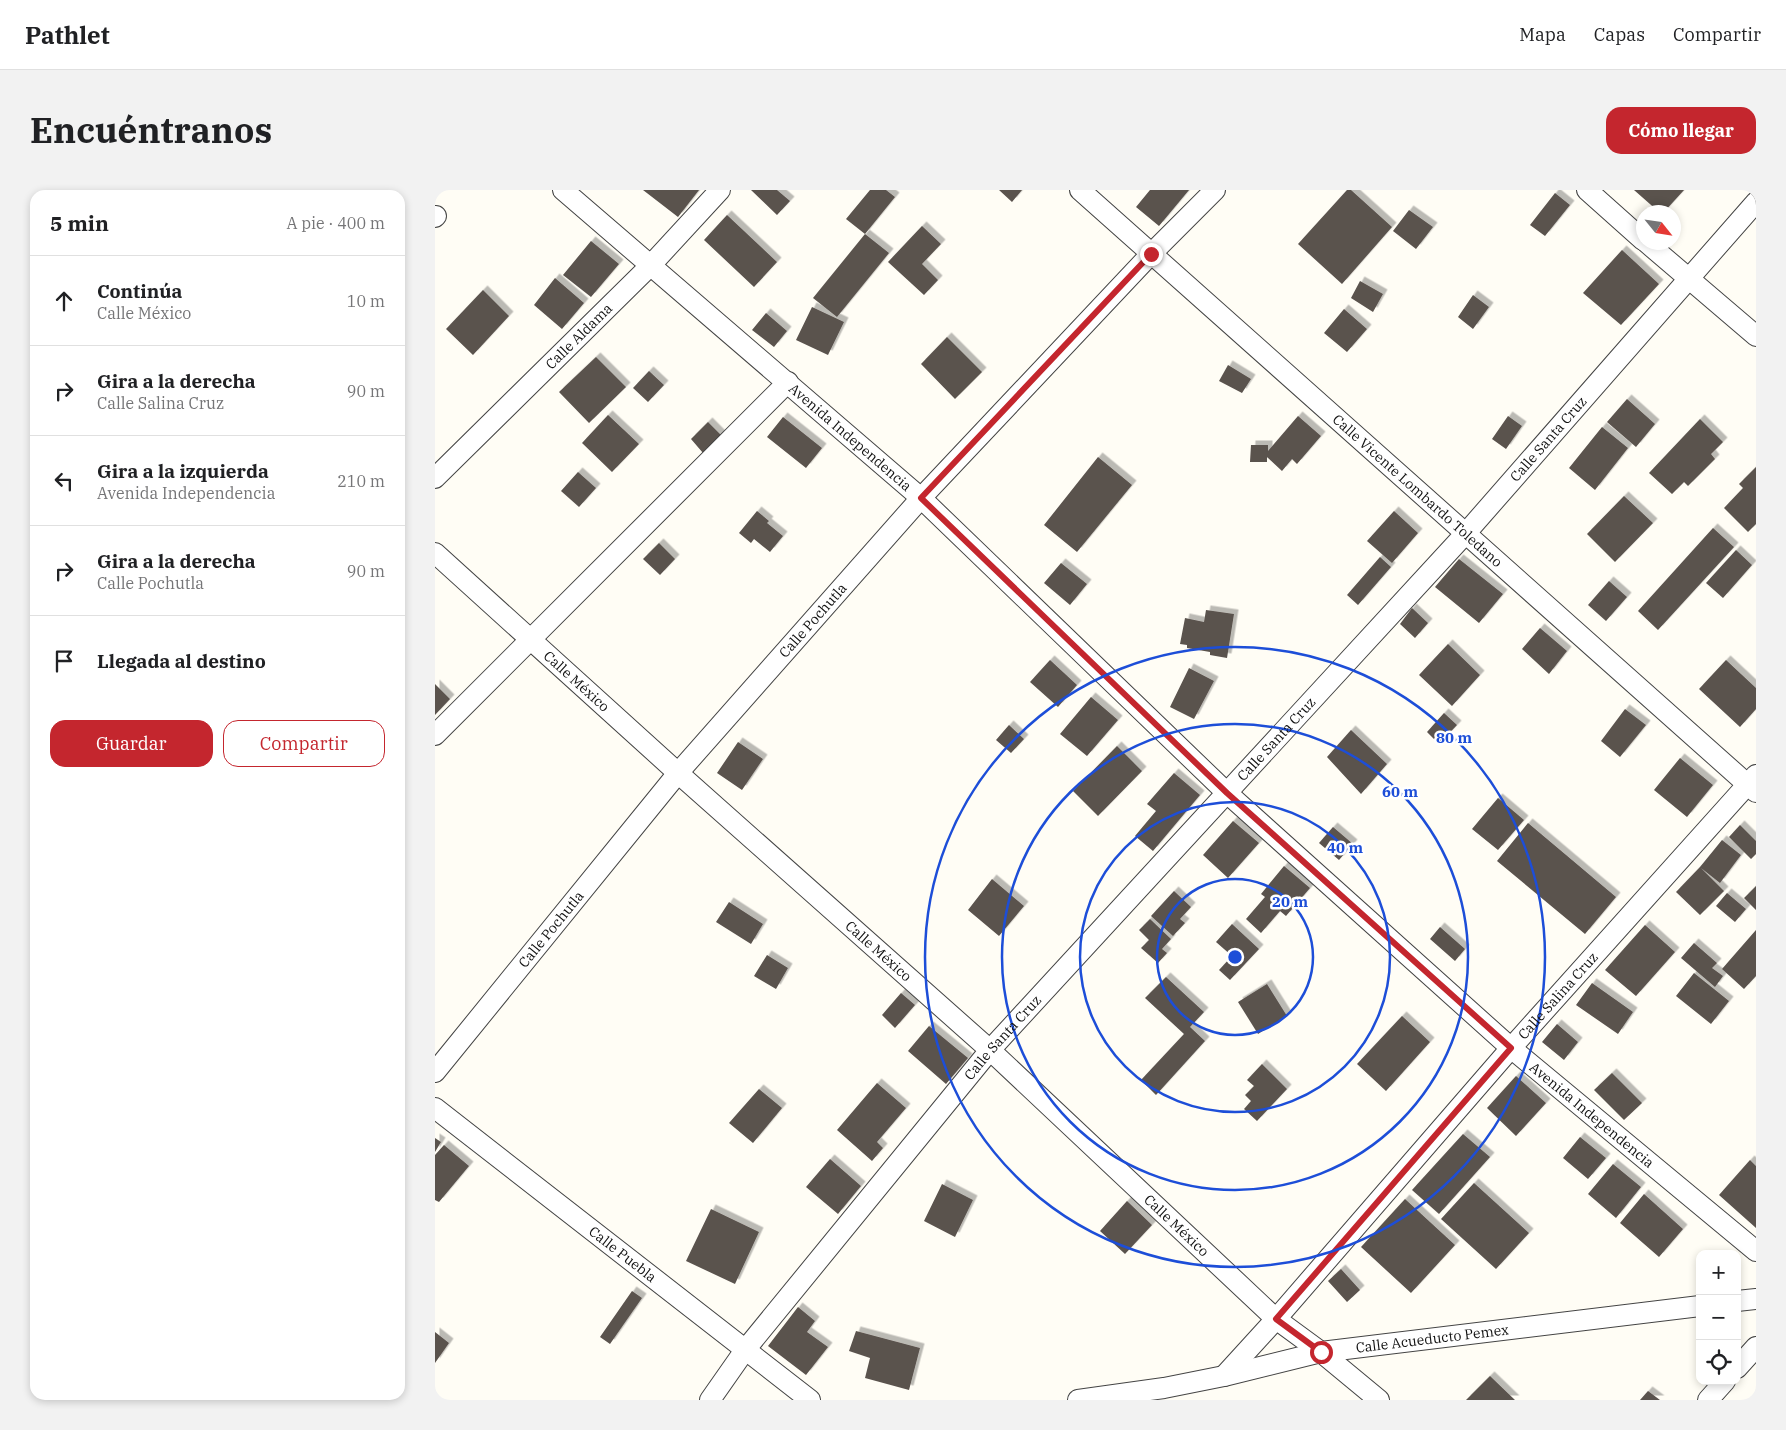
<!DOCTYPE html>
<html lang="es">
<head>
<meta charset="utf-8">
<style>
	:root { --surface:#fff; --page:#f2f2f2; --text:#202124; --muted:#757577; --line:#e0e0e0; --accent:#c4262e }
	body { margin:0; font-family:"IBM Plex Serif",serif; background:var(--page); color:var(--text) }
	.controls { position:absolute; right:15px; bottom:15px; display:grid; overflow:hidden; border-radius:10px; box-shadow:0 2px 8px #0003 }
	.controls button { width:45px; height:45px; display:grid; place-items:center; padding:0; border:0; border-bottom:1px solid var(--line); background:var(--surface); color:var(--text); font:25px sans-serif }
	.compass { position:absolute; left:1201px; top:15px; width:45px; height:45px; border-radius:50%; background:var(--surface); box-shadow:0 2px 8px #0003; rotate:120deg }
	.stop { position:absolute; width:15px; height:15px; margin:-11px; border:4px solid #c4262e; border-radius:50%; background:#fff }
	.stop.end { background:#c4262e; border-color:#fff; box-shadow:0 1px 5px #0008 }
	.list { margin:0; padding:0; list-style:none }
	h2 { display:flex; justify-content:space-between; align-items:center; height:65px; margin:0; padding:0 20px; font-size:21px }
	h2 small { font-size:16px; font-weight:400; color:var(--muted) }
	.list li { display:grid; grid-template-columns:32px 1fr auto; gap:15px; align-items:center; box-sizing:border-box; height:90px; padding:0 20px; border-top:1px solid var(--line) }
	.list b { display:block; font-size:19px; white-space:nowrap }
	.list p { margin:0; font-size:16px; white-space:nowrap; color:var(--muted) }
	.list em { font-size:16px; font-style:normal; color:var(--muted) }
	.actions { display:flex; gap:10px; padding:15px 20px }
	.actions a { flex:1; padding:11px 0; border:1px solid var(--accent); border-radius:15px; text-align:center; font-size:18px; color:var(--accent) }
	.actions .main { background:var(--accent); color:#fff }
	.icon { flex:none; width:28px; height:28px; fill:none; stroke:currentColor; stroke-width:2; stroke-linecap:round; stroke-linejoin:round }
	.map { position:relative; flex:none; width:1321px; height:1210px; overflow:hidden; border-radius:15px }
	header { display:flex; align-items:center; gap:30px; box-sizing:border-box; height:70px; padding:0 25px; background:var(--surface); border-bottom:1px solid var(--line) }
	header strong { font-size:24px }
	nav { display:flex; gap:28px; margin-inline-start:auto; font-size:18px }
	.intro { display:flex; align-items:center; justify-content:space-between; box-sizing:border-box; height:120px; padding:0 30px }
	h1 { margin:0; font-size:35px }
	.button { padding:12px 22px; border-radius:15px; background:var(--accent); color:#fff; font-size:18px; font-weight:700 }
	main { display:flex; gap:30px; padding:0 30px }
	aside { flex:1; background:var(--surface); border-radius:15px; box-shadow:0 2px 8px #0003 }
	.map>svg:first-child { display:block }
	.building { fill:#5a524d; filter:url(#shadow) }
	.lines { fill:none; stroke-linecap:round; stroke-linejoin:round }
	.minor-casing { stroke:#444; stroke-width:22 }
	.minor { stroke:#fff; stroke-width:20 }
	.route { stroke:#c4262e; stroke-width:6 }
	.ring { fill:none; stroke:#1d4ed8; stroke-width:2.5 }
	.labels { text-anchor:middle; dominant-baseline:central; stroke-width:5; stroke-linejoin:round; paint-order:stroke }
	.street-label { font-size:14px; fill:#111; stroke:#fff }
	.centre { fill:#1d4ed8; stroke:#fff; stroke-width:2.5 }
	.ring-label { font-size:15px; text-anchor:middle; font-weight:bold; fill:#1d4ed8; stroke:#fff; stroke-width:5; stroke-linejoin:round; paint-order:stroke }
</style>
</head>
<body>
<header>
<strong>Pathlet</strong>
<nav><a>Mapa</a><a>Capas</a><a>Compartir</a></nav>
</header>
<div class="intro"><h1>Encuéntranos</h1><a class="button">Cómo llegar</a></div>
<main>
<aside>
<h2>5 min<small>A pie · 400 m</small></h2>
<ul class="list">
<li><svg class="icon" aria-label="ahead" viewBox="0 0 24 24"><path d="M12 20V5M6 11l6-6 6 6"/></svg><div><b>Continúa</b><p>Calle México</p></div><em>10 m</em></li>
<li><svg class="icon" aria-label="right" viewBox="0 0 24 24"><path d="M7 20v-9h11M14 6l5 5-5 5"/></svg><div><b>Gira a la derecha</b><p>Calle Salina Cruz</p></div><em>90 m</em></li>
<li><svg class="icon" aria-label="left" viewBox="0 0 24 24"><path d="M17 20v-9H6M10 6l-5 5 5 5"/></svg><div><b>Gira a la izquierda</b><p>Avenida Independencia</p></div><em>210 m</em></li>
<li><svg class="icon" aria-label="right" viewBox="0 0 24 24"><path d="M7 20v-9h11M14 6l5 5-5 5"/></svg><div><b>Gira a la derecha</b><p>Calle Pochutla</p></div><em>90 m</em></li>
<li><svg class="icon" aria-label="arrive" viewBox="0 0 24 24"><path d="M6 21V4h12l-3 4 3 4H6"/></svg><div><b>Llegada al destino</b></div></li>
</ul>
<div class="actions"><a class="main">Guardar</a><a>Compartir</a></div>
</aside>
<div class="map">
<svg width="1321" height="1210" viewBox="0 0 1321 1210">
	<defs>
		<filter id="shadow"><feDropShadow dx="4.5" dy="-4.5" stdDeviation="0" flood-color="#0004"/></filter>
	</defs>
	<rect width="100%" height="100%" fill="#fffdf5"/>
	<path class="building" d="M 208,0 L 264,0 L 243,27 Z
		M 316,0 L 342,0 L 355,11 L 342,25 Z
		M 435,0 L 451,0 L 460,7 L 430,44 L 454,63 L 402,127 L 378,108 L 430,44 L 411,29 Z
		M 564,0 L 587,0 L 577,12 Z
		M 715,0 L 754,0 L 724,36 L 701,17 Z
		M 912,0 L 916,0 L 957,37 L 907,94 L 863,54 Z
		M 1199,0 L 1249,0 L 1229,22 L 1224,22 Z
		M 1120,3 L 1135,15 L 1110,46 L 1095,35 Z
		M 974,20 L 998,37 L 981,59 L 958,41 Z
		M 292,25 L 342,72 L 319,97 L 269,50 Z
		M 487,36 L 506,54 L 487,74 L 503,90 L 489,105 L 453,72 Z
		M 156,51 L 184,74 L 156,107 L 128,85 Z
		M 1187,60 L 1224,94 L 1186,135 L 1148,103 Z
		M 120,88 L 149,113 L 127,139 L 99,115 Z
		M 925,91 L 948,104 L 938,122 L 916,108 Z
		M 48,100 L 74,126 L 38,165 L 11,139 Z
		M 1038,105 L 1054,117 L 1038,139 L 1023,127 Z
		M 377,117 L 409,132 L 393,165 L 361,150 Z
		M 909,119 L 932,139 L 912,162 L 889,143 Z
		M 331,123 L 352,141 L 339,157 L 317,140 Z
		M 512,147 L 547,182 L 520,209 L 486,174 Z
		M 161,167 L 191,197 L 154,233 L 124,202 Z
		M 793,175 L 816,189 L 807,203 L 784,191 Z
		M 214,181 L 229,195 L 213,212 L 198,198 Z
		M 1192,209 L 1220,234 L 1201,257 L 1172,232 Z
		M 173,225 L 204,254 L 177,282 L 147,253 Z
		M 863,226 L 886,246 L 862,274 L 857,269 L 847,281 L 832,267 L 832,272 L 815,272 L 816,255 L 833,255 L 833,261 Z
		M 1073,226 L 1087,236 L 1071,259 L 1057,249 Z
		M 348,227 L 387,258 L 371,278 L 332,247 Z
		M 1265,229 L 1288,252 L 1276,264 L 1280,269 L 1253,296 L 1249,292 L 1237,304 L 1214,283 Z
		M 273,232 L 287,246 L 268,263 L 256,249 Z
		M 1167,237 L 1193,258 L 1160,300 L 1134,278 Z
		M 663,267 L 697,295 L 642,362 L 609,335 Z
		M 1321,277 L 1321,334 L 1313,342 L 1289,318 L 1308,298 L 1304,294 Z
		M 143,282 L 161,298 L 144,317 L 126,301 Z
		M 1189,306 L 1218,333 L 1180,372 L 1152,344 Z
		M 322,321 L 334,331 L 332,333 L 348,346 L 335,362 L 319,349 L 316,353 L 304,343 Z
		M 959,321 L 983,343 L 957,373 L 932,351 Z
		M 1278,338 L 1299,357 L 1223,440 L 1203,421 Z
		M 224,353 L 240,369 L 225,385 L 208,369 Z
		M 1301,360 L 1317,375 L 1288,408 L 1271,393 Z
		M 945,367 L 956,377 L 923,415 L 912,405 Z
		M 1024,369 L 1068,404 L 1044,433 L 1000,397 Z
		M 626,373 L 652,394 L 635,415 L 609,393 Z
		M 1174,391 L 1192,407 L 1171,431 L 1153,415 Z
		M 977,418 L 993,433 L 980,448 L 965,434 Z
		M 771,420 L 799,424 L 792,468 L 775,465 L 775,462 L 752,458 L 752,455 L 745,454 L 750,428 L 769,432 Z
		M 1105,438 L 1132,461 L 1114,484 L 1087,459 Z
		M 1013,454 L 1045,485 L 1017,516 L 984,485 Z
		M 615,470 L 642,495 L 623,517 L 595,492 Z
		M 1291,470 L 1321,498 L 1321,519 L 1305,537 L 1264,499 Z
		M 754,478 L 779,491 L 759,529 L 735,517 Z
		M 0,494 L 15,509 L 0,525 Z
		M 656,507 L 683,530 L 652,566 L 625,544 Z
		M 1190,519 L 1211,535 L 1185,567 L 1166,551 Z
		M 1009,523 L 1022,535 L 1004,554 L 992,542 Z
		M 574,535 L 589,549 L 576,563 L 561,550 Z
		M 916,540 L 952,574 L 926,604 L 892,567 Z
		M 303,552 L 328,569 L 307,600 L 282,583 Z
		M 682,556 L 707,581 L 663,626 L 638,601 Z
		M 1245,568 L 1278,595 L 1252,627 L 1219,600 Z
		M 739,583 L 765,605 L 718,661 L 700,646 L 721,621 L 712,614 Z
		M 1063,608 L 1089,630 L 1063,660 L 1037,639 Z
		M 798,631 L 824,653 L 793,688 L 768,665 Z
		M 1093,633 L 1181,707 L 1150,744 L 1062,671 Z
		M 1305,635 L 1321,651 L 1321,664 L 1316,669 L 1294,647 Z
		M 898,637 L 918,654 L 904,670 L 884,653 Z
		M 1287,650 L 1306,665 L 1285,693 L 1266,678 L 1289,701 L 1265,725 L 1241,702 L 1265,677 Z
		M 849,676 L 875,698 L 851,726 L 845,721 L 826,743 L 811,729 L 830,707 L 826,704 Z
		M 557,689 L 589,716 L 564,746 L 533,720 Z
		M 1321,696 L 1321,720 L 1309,708 Z
		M 739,701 L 756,717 L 745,729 L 750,733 L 738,746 L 716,726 Z
		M 1292,703 L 1311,719 L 1300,732 L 1281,716 Z
		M 294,712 L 328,734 L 316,754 L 281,732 Z
		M 715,729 L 736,749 L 727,759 L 732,763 L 723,773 L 706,758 L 714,750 L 704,740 Z
		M 797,734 L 824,759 L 795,790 L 784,780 L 797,766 L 781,752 Z
		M 1210,735 L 1240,762 L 1201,806 L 1170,780 Z
		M 1005,737 L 1030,759 L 1020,771 L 995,749 Z
		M 1321,740 L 1321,786 L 1309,799 L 1287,779 Z
		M 1259,753 L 1282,773 L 1277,778 L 1288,786 L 1280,797 L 1246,768 Z
		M 332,765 L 353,778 L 341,799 L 319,786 Z
		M 1259,783 L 1294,811 L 1276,834 L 1241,806 Z
		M 731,787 L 769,822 L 755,837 L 770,851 L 721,905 L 706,890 L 749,844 L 710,808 Z
		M 1157,793 L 1198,822 L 1183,844 L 1141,815 Z
		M 832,794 L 852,826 L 823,844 L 803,812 Z
		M 466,803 L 480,815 L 460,838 L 447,825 Z
		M 967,826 L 995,852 L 951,901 L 922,874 Z
		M 1122,834 L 1143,852 L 1129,870 L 1107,852 Z
		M 494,836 L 533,868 L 511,894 L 473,861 Z
		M 827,874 L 852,899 L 822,931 L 809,919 L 816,911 L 810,905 L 819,896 L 812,890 Z
		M 1177,883 L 1207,913 L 1189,930 L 1159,900 Z
		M 1081,886 L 1111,913 L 1081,946 L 1052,918 Z
		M 442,893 L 471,918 L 442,952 L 448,958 L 437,971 L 402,940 Z
		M 324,899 L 347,918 L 318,953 L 294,933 Z
		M 1028,944 L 1055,967 L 1004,1024 L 977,1000 Z
		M 1145,947 L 1171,968 L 1153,989 L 1128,968 Z
		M 0,948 L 6,952 L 0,962 Z
		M 9,955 L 34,976 L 4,1012 L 0,1010 L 0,965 Z
		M 395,969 L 426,996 L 403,1024 L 371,997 Z
		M 1315,970 L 1321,976 L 1321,1038 L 1284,1005 Z
		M 1178,974 L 1206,997 L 1181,1028 L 1153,1004 Z
		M 1039,993 L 1094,1043 L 1061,1079 L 1006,1029 Z
		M 507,994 L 538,1010 L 520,1047 L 489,1031 Z
		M 1209,1004 L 1248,1039 L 1224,1067 L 1185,1033 Z
		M 970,1009 L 1020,1055 L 976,1103 L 926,1057 Z
		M 692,1011 L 717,1035 L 690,1064 L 665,1041 Z
		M 276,1019 L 324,1042 L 300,1094 L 251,1071 Z
		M 906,1079 L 925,1100 L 912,1112 L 893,1091 Z
		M 197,1101 L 207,1108 L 175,1154 L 165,1147 Z
		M 363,1117 L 380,1131 L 372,1142 L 393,1157 L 371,1185 L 333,1156 Z
		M 421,1141 L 485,1158 L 474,1200 L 430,1188 L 435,1168 L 414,1161 Z
		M 0,1142 L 14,1153 L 0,1173 Z
		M 1055,1186 L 1080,1210 L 1031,1210 Z
		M 1213,1201 L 1225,1210 L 1205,1210 Z"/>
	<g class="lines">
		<defs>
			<g id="minor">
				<path id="s1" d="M 128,0 L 486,308 L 792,603 L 1076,858 L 1321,1061"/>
				<path id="s2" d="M 645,0 L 1321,602"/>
				<path d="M 1152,0 L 1208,50"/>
				<path d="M 0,27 L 1,26"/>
				<path d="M 1211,52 L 1321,146"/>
				<path id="s3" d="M 0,288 L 215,76 L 285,0"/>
				<path id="s4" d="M 0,363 L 243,583 L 555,860 L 841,1129 L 886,1162 L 944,1210"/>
				<path d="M 0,545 L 353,192"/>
				<path id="s5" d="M 0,882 L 243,583 L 486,308 L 716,64 L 780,0"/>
				<path id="s6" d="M 0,918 L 375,1210"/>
				<path d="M 1302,1111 L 1321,1109"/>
				<path d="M 1302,1178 L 1321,1157"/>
				<path id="s7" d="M 789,1186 L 841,1129 L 1076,858 L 1321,585"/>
				<path id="s8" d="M 275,1210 L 310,1160 L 555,860 L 1031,343 L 1321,12"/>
				<path id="s9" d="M 643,1210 L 729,1198 L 789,1186 L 886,1162 L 1265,1116"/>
				<path d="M 1273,1210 L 1290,1191"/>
			</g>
		</defs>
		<use href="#minor" class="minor-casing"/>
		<use href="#minor" class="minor"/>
	</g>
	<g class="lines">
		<path class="route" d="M 716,64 L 486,308 L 792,603 L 1076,858 L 841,1129 L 886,1162"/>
	</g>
	<g class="ring">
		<circle cx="800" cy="767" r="78"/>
		<circle cx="800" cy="767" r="155"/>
		<circle cx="800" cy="767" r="233"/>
		<circle cx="800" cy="767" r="310"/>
	</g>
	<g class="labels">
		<g class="street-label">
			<text stroke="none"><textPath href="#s3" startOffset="202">Calle Aldama</textPath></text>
			<text stroke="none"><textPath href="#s1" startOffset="379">Avenida Independencia</textPath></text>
			<text stroke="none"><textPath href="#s8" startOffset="1276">Calle Santa Cruz</textPath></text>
			<text stroke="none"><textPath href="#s2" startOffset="452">Calle Vicente Lombardo Toledano</textPath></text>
			<text stroke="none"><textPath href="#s5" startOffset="589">Calle Pochutla</textPath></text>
			<text stroke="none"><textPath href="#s4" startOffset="191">Calle México</textPath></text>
			<text stroke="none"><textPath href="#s8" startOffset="871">Calle Santa Cruz</textPath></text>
			<text stroke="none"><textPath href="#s5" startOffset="184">Calle Pochutla</textPath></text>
			<text stroke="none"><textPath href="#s4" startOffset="596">Calle México</textPath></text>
			<text stroke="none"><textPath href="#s7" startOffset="506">Calle Salina Cruz</textPath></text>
			<text stroke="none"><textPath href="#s8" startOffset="466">Calle Santa Cruz</textPath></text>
			<text stroke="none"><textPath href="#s1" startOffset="1384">Avenida Independencia</textPath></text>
			<text stroke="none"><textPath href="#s4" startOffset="1001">Calle México</textPath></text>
			<text stroke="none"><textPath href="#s6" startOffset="238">Calle Puebla</textPath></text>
			<text stroke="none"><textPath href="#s9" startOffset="360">Calle Acueducto Pemex</textPath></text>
		</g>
	</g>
	<circle cx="800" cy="767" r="8" class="centre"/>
	<g class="ring-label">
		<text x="1019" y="553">80 m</text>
		<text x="965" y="607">60 m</text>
		<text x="910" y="663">40 m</text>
		<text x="855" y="717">20 m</text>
	</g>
</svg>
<div class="controls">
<button>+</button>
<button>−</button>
<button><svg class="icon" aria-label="locate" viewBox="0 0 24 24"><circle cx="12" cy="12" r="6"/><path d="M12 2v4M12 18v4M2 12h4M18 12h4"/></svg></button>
</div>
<svg class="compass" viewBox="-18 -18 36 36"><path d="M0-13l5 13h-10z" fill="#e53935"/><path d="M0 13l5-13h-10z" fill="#757577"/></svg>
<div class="stop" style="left:886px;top:1162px"></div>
<div class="stop end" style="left:716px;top:64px"></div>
</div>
</main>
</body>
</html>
